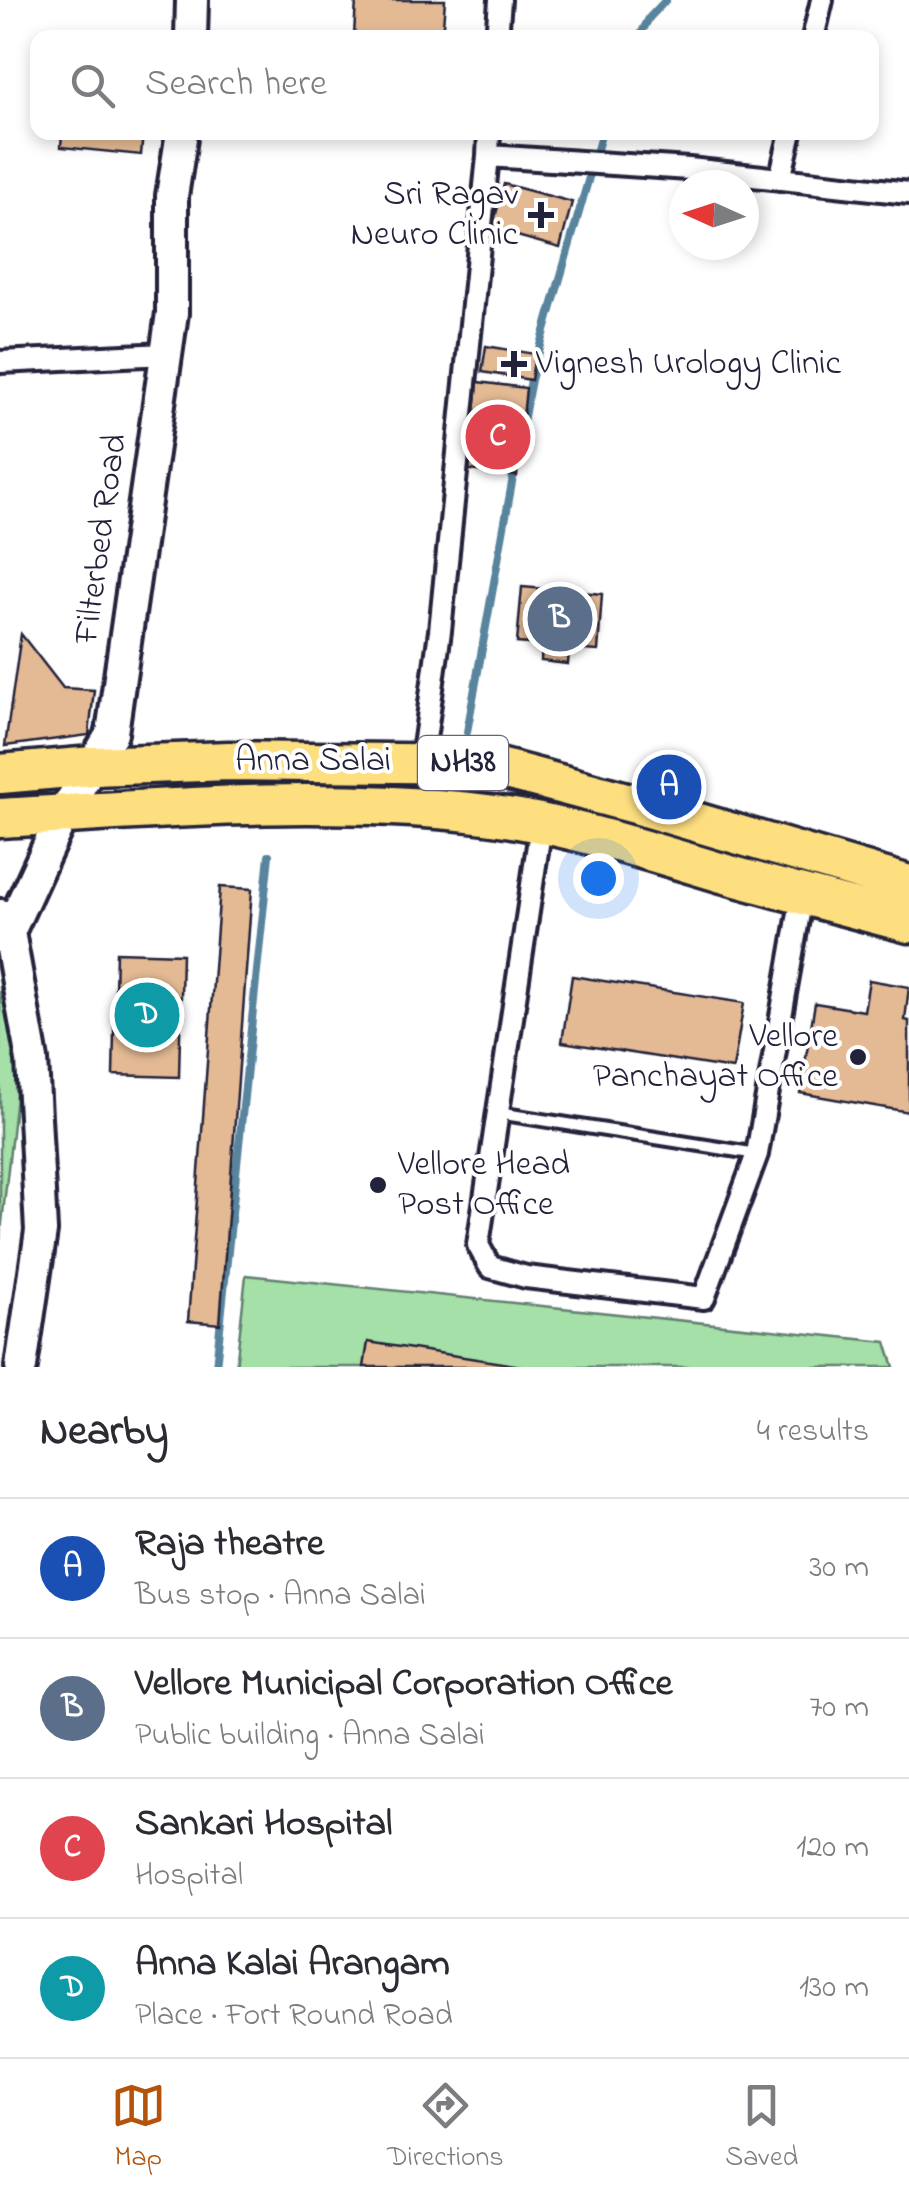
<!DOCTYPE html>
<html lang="en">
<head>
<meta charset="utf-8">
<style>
	:root { --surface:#fff; --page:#f7f7f7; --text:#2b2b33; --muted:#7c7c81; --line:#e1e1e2; --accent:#b45309 }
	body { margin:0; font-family:"Indie Flower",sans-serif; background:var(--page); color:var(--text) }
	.compass { position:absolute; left:669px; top:170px; width:90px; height:90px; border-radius:50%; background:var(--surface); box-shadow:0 5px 15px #0003; rotate:273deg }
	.you { position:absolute; left:598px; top:878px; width:35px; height:35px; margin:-25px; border:8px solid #fff; border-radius:50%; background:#1a73e8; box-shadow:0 0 0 15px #1a73e833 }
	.badge { display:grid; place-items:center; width:65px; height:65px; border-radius:50%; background:var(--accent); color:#fff; font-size:32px; font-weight:700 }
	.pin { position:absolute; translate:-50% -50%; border:5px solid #fff; box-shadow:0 2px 10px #0006 }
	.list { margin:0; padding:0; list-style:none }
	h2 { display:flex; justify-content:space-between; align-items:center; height:130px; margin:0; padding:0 40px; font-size:42px }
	h2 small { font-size:32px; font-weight:400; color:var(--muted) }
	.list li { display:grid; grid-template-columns:65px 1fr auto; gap:30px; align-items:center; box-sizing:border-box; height:140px; padding:0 40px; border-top:2px solid var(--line) }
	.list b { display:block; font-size:38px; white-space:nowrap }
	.list p { margin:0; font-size:32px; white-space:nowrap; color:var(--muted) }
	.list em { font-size:32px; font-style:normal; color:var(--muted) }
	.icon { flex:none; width:55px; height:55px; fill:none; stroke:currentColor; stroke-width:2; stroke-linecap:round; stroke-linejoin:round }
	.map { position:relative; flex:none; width:909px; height:1367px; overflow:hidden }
	.search { position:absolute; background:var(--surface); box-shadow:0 5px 15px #0003; left:30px; right:30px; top:30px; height:110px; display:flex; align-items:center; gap:25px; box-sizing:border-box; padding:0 35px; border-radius:20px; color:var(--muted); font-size:38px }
	.sheet { height:690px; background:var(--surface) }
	nav { display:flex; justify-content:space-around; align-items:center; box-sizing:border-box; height:140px; border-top:2px solid var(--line); background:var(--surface); font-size:28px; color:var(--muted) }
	nav a { display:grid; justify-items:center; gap:5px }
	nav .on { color:var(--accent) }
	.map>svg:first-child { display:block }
	.green { fill:#a4e0a7; stroke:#638171; stroke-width:2.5 }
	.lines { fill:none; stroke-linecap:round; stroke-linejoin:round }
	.stream { stroke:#59849d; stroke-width:8 }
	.building { fill:#e4ba94; stroke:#22223b; stroke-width:2.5 }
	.lane-casing { stroke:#22223b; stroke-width:18 }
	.street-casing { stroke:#22223b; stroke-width:28 }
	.secondary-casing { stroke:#22223b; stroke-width:38 }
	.highway-casing { stroke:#22223b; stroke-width:45 }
	.lane { stroke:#fff; stroke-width:10 }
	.street { stroke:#fff; stroke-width:20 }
	.secondary { stroke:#fff; stroke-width:30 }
	.highway { stroke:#fedf80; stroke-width:38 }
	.poi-dot { fill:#22223b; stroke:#fff; stroke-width:4 }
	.labels { text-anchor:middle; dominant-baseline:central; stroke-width:8; stroke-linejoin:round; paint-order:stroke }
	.shield { fill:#fff; stroke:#646476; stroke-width:2.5 }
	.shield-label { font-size:32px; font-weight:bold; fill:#22223b }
	.poi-label { font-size:35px; fill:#22223b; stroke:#fff; text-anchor:end }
	.street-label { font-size:35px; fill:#22223b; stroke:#fff }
</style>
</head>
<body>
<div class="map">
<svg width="909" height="1367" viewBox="0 0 909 1367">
	<rect width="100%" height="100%" fill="#fff"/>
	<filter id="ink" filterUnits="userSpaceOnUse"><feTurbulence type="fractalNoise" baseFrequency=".01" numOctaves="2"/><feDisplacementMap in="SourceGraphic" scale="20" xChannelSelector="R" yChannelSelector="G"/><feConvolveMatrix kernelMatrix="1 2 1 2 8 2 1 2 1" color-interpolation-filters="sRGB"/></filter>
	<g filter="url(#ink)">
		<path class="green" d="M 0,933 L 20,1060 L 0,1241 Z
			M 246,1275 L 886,1342 L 894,1367 L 236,1367 Z"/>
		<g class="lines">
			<path class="stream" d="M 639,38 L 649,18 L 666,0
				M 520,437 L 531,380 L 602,132
				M 467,732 L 515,466
				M 216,1367 L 269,855"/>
		</g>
		<path class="building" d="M 356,0 L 445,0 L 442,38 L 354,36 Z
			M 62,132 L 143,132 L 141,155 L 61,147 Z
			M 504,184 L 572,202 L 560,248 L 492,229 Z
			M 486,346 L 535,354 L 531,380 L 482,372 Z
			M 478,382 L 526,388 L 517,476 L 469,470 Z
			M 522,587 L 602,594 L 598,651 L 569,649 L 568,664 L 541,661 L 542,645 L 517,643 Z
			M 21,634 L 63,688 L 94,690 L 89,735 L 5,746 Z
			M 220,887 L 252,889 L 220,1324 L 188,1321 Z
			M 116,952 L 182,954 L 179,1077 L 113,1075 Z
			M 572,976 L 744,1003 L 733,1069 L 562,1042 Z
			M 869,980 L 909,987 L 905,1020 L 909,1021 L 909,1112 L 800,1093 L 815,1003 L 864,1011 Z
			M 368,1342 L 528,1367 L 364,1367 Z"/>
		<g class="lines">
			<defs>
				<path id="lane" d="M 498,1113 L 757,1154"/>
				<path id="street" d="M 497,38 L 500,0
					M 813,38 L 822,0
					M 488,156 L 489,132
					M 780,179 L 791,132
					M 0,362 L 166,354
					M 422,761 L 440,631 L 488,156 L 689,169 L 909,193
					M 541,825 L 478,1245 L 490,1267 L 526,1277 L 704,1298 L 757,1154 L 802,896"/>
				<path id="secondary" d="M 191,38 L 192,0
					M 1,915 L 9,932 L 32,1060 L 41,1231 L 21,1367
					M 9,932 L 63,814 L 112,733 L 172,313 L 172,196 L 182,132"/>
				<path id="highway" d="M 0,774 L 93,766 L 229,761 L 484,764 L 638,805 L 909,885
					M 0,818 C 155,809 314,795 469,812 C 557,821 642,849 726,874 C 787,891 848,907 909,923"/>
			</defs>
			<use href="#lane" class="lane-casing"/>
			<use href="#street" class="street-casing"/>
			<use href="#secondary" class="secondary-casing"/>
			<use href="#highway" class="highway-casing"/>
			<use href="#lane" class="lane"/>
			<use href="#street" class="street"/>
			<use href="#secondary" class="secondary"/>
			<use href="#highway" class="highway"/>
		</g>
	</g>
	<g class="poi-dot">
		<path d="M536 200h10v10h10v10h-10v10h-10v-10h-10v-10h10z"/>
		<path d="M509 349h10v10h10v10h-10v10h-10v-10h-10v-10h10z"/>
		<circle cx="858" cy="1057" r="10"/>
		<circle cx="378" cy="1185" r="10"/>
	</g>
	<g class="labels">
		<rect class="shield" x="418" y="736" width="90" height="54" rx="8"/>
		<g class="shield-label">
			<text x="463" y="763">NH38</text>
		</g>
		<g class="poi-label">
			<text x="518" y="195">Sri Ragav<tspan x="518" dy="40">Neuro Clinic</tspan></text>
			<text x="536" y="364" text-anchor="start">Vignesh Urology Clinic</text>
			<text x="838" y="1037">Vellore<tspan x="838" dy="40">Panchayat Office</tspan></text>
			<text x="398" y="1165" text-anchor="start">Vellore Head<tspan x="398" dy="40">Post Office</tspan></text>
		</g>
		<g class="street-label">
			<text transform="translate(102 539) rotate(-82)">Filterbed Road</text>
			<text x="313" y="761">Anna Salai</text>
		</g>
	</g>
</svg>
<svg class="compass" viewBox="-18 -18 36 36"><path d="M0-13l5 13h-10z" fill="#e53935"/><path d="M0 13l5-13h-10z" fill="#7c7c81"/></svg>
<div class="you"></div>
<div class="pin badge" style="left:669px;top:787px;background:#1a4fb4">A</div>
<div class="pin badge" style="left:560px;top:619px;background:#5c6f8a">B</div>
<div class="pin badge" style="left:498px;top:437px;background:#e0444e">C</div>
<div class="pin badge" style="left:147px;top:1015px;background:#0f9aa8">D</div>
<div class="search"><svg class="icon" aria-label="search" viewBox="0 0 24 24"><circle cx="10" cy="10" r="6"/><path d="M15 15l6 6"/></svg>Search here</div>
</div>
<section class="sheet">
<h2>Nearby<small>4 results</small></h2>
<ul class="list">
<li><span class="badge" style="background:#1a4fb4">A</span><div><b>Raja theatre</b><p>Bus stop · Anna Salai</p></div><em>30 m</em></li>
<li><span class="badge" style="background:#5c6f8a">B</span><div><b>Vellore Municipal Corporation Office</b><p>Public building · Anna Salai</p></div><em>70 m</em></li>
<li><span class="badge" style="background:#e0444e">C</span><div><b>Sankari Hospital</b><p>Hospital</p></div><em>120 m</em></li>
<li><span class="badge" style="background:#0f9aa8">D</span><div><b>Anna Kalai Arangam</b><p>Place · Fort Round Road</p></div><em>130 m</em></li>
</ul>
</section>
<nav>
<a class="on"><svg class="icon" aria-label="map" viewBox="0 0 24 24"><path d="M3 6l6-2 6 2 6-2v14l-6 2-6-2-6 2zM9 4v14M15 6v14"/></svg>Map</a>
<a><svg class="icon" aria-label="directions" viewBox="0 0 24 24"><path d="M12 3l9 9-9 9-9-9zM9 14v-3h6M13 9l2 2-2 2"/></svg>Directions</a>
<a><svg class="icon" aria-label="saved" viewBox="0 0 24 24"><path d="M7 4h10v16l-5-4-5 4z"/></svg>Saved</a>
</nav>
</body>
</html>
